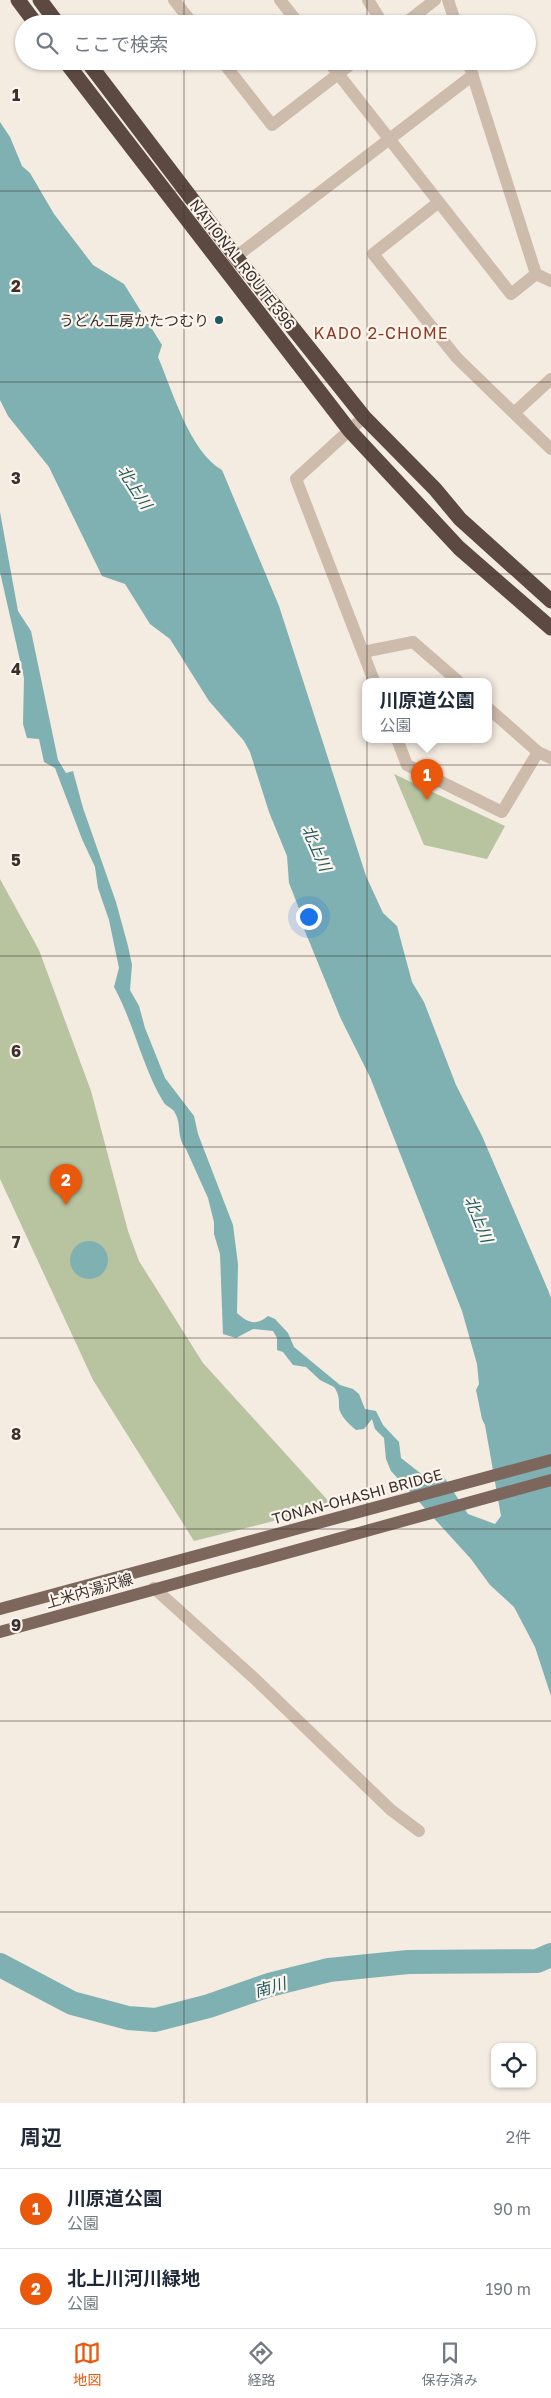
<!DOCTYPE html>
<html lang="ja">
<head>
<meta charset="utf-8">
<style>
	:root { --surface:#fff; --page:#f2f2f3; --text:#1f2937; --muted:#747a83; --line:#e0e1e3; --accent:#ea580c }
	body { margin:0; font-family:"Golos Text","Noto Sans JP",sans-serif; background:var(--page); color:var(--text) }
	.controls { position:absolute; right:15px; bottom:15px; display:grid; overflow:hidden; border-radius:10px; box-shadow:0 1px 4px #0004 }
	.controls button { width:45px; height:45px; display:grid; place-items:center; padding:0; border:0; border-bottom:1px solid var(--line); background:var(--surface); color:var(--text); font:25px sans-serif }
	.you { position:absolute; left:308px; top:916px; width:18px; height:18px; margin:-12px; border:4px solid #fff; border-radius:50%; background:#1a73e8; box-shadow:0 0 0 8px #1a73e833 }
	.badge { display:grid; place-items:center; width:32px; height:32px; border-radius:50%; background:var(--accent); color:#fff; font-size:16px; font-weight:700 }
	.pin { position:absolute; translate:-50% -41px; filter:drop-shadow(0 1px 2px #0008) }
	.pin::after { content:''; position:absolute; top:26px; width:18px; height:15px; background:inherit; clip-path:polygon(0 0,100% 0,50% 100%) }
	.popup { position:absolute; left:362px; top:678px; width:130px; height:65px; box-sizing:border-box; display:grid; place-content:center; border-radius:10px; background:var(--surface); filter:drop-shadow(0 1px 4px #0005); font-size:16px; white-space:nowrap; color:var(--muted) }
	.popup b { font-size:19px; color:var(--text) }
	.popup::after { content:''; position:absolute; left:50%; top:100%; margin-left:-10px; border:10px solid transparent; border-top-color:var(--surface) }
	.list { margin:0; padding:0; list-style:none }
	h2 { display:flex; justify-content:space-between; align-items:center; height:65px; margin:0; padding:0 20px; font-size:21px }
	h2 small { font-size:16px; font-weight:400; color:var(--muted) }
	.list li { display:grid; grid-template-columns:32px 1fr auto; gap:15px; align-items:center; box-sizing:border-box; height:80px; padding:0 20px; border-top:1px solid var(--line) }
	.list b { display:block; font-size:19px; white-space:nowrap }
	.list p { margin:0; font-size:16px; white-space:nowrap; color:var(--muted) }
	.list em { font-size:16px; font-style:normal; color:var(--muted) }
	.icon { flex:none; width:28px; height:28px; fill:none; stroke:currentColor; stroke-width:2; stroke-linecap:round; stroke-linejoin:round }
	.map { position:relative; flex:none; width:551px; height:2103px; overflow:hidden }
	.search { position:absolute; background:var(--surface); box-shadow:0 1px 4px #0004; left:15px; right:15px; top:15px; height:55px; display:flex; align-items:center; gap:12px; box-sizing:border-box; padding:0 18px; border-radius:28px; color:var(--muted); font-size:19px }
	.sheet { height:225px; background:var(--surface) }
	nav { display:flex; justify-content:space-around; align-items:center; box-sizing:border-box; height:70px; border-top:1px solid var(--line); background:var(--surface); font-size:14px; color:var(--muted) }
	nav a { display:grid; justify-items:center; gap:2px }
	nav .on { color:var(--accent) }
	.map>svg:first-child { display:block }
	.green { fill:#b8c4a0 }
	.water { fill:#7fb0b2 }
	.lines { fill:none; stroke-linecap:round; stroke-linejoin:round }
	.river { stroke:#7fb0b2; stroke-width:24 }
	.minor { stroke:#cdbbac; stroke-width:12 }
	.major { stroke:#7d675c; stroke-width:12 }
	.highway { stroke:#5c4a42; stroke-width:15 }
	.grid { fill:none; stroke:#3b302b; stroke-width:1; stroke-opacity:0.55 }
	.poi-dot { fill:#1f5a5e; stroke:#fbf5ee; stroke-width:2 }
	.labels { text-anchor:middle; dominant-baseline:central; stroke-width:4.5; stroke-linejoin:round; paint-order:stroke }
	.street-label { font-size:15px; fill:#3b302b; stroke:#fbf5ee }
	.poi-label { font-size:15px; fill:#3b302b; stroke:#fbf5ee; text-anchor:end }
	.neighbourhood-label { font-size:16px; letter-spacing:1px; fill:#8c3b22; stroke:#fbf5ee }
	.water-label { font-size:16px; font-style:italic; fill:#1f5a5e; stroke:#fbf5ee }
	.grid-label { font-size:16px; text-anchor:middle; font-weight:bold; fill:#3b302b; stroke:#fbf5ee; stroke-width:4.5; stroke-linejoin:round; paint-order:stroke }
</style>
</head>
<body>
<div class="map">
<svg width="551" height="2103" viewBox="0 0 551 2103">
	<rect width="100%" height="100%" fill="#f4ebe1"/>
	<path class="green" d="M 394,774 L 505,826 L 487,859 L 424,845 Z
		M 0,879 L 39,950 L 91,1091 L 128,1231 L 139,1261 L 203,1363 L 333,1506 L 194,1541 L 93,1380 L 0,1179 Z"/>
	<path class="water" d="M 0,122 L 10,137 L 22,166 L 30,173 L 54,214 L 93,265 L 124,284 L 162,345 L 158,357 C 172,390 190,452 222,470 L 279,606 L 366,876 L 383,913 L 397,926 L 412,982 L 424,1002 L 456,1085 L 482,1136 L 548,1290 L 551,1298 L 551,1696 L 535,1647 L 514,1607 L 490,1585 L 471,1559 L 391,1471 L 386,1459 L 384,1438 L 375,1429 L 372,1419 L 364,1429 L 356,1430 C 350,1425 339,1415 339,1407 C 339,1399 339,1394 334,1387 L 320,1380 L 306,1367 L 293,1365 L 283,1352 L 277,1350 L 277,1338 L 273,1331 L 253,1329 L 236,1338 L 223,1334 L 220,1254 L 214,1234 L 214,1222 L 208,1198 L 186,1149 C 176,1136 182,1125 175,1113 C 173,1108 167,1107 164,1103 C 142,1067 134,1023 114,987 L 119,968 L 109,920 L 98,888 L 95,867 L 82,839 L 55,768 L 44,762 L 39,739 L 27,738 L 23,724 L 24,678 L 0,572 L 0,512 L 18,611 L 31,631 L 58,760 L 66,773 L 73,771 L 83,808 L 116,902 L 128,946 L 132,965 L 130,990 L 139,1006 L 145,1028 L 165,1078 L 194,1116 L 198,1134 L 233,1225 L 238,1264 L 237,1313 C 248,1323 256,1326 268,1316 L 275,1319 L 288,1333 L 294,1347 L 340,1385 L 353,1389 L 359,1394 L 365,1409 L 376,1411 L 383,1425 L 399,1442 L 401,1458 L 424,1476 L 442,1474 L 468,1514 L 495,1524 L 501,1516 L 485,1425 L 482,1419 L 476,1390 L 479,1384 L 477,1364 L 462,1311 L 370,1077 L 341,1019 L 302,924 L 300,911 L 289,883 L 287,856 L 269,812 L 250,752 L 244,741 L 209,701 L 170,639 L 150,624 L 125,584 L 102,576 L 49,467 L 8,416 L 0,400 Z
		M70 1260a19 19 0 1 1 38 0a19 19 0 1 1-38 0Z"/>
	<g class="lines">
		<path class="river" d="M 0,1965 L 72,2003 L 128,2018 L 155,2020 L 209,2006 L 269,1985 L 329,1970 L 408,1962 L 537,1961 L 551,1955"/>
		<path class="minor" d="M 174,0 L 193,24
			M 280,0 L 299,24
			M 368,0 L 383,24
			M 448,0 L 456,24
			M 404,24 L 435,0
			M 222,61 L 272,125 L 355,61
			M 328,61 L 511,294 L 536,274
			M 468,61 L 536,274 L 551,281
			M 439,202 L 373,254 L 457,358 L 551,449
			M 229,262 L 473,75
			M 514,413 L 551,379
			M 364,417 L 296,479 L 374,681
			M 363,652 L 413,642 L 458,681
			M 488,708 L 538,752 L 551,758
			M 397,739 L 407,765 L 502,812 L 538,752
			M 154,1588 L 254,1678 L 391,1810 L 419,1831"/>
		<path class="major" d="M 0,1609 L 551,1460
			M 0,1632 L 551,1480"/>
		<path class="highway" d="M 18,0 L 36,24
			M 40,0 L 58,24
			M 65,61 L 350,431 L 459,548 L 551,628
			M 87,61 L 236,257 L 364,417 L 435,489 L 460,519 L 551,601"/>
	</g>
	<path class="grid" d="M 184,0 L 184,24M 367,0 L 367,24M 184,61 L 184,2103M 367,61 L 367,2103M 0,191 L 551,191M 0,382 L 551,382M 0,574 L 551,574M 0,765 L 551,765M 0,956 L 551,956M 0,1147 L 551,1147M 0,1338 L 551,1338M 0,1529 L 551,1529M 0,1721 L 551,1721M 0,1912 L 551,1912"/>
	<circle class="poi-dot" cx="219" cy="320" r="5"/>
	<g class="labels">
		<g class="street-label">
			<text transform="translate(243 264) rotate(52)">NATIONAL ROUTE 396</text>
			<text transform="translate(357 1496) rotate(-15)">TONAN-OHASHI BRIDGE</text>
			<text transform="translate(89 1590) rotate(-16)">上米内湯沢線</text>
		</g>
		<g class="poi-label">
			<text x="209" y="320">うどん工房かたつむり</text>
		</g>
		<g class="neighbourhood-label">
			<text x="381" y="333">KADO 2-CHOME</text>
		</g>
		<g class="water-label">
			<text transform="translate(135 487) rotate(57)">北上川</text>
			<text transform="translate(317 848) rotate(66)">北上川</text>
			<text transform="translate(479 1219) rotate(68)">北上川</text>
			<text transform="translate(270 1987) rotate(-16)">南川</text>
		</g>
	</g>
	<g class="grid-label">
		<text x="16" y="101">1</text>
		<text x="16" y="292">2</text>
		<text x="16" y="484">3</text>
		<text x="16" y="675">4</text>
		<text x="16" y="866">5</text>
		<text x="16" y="1057">6</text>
		<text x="16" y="1248">7</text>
		<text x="16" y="1440">8</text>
		<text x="16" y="1631">9</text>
	</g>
</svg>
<div class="controls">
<button><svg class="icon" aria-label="locate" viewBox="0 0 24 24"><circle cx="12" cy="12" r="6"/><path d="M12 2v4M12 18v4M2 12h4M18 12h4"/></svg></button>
</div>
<div class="you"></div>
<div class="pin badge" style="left:427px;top:800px">1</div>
<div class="popup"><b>川原道公園</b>公園</div>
<div class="pin badge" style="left:66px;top:1205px">2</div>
<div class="search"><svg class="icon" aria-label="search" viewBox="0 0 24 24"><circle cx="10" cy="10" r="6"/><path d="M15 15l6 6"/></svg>ここで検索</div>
</div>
<section class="sheet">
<h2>周辺<small>2件</small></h2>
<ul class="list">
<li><span class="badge">1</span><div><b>川原道公園</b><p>公園</p></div><em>90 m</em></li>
<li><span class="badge">2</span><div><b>北上川河川緑地</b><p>公園</p></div><em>190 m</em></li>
</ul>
</section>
<nav>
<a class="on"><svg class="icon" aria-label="map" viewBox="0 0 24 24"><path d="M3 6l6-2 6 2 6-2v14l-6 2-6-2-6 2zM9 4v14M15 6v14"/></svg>地図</a>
<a><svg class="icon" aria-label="directions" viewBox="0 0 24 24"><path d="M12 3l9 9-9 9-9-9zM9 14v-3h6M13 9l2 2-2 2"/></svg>経路</a>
<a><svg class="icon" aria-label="saved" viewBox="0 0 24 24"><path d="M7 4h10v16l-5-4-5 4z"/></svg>保存済み</a>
</nav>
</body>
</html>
